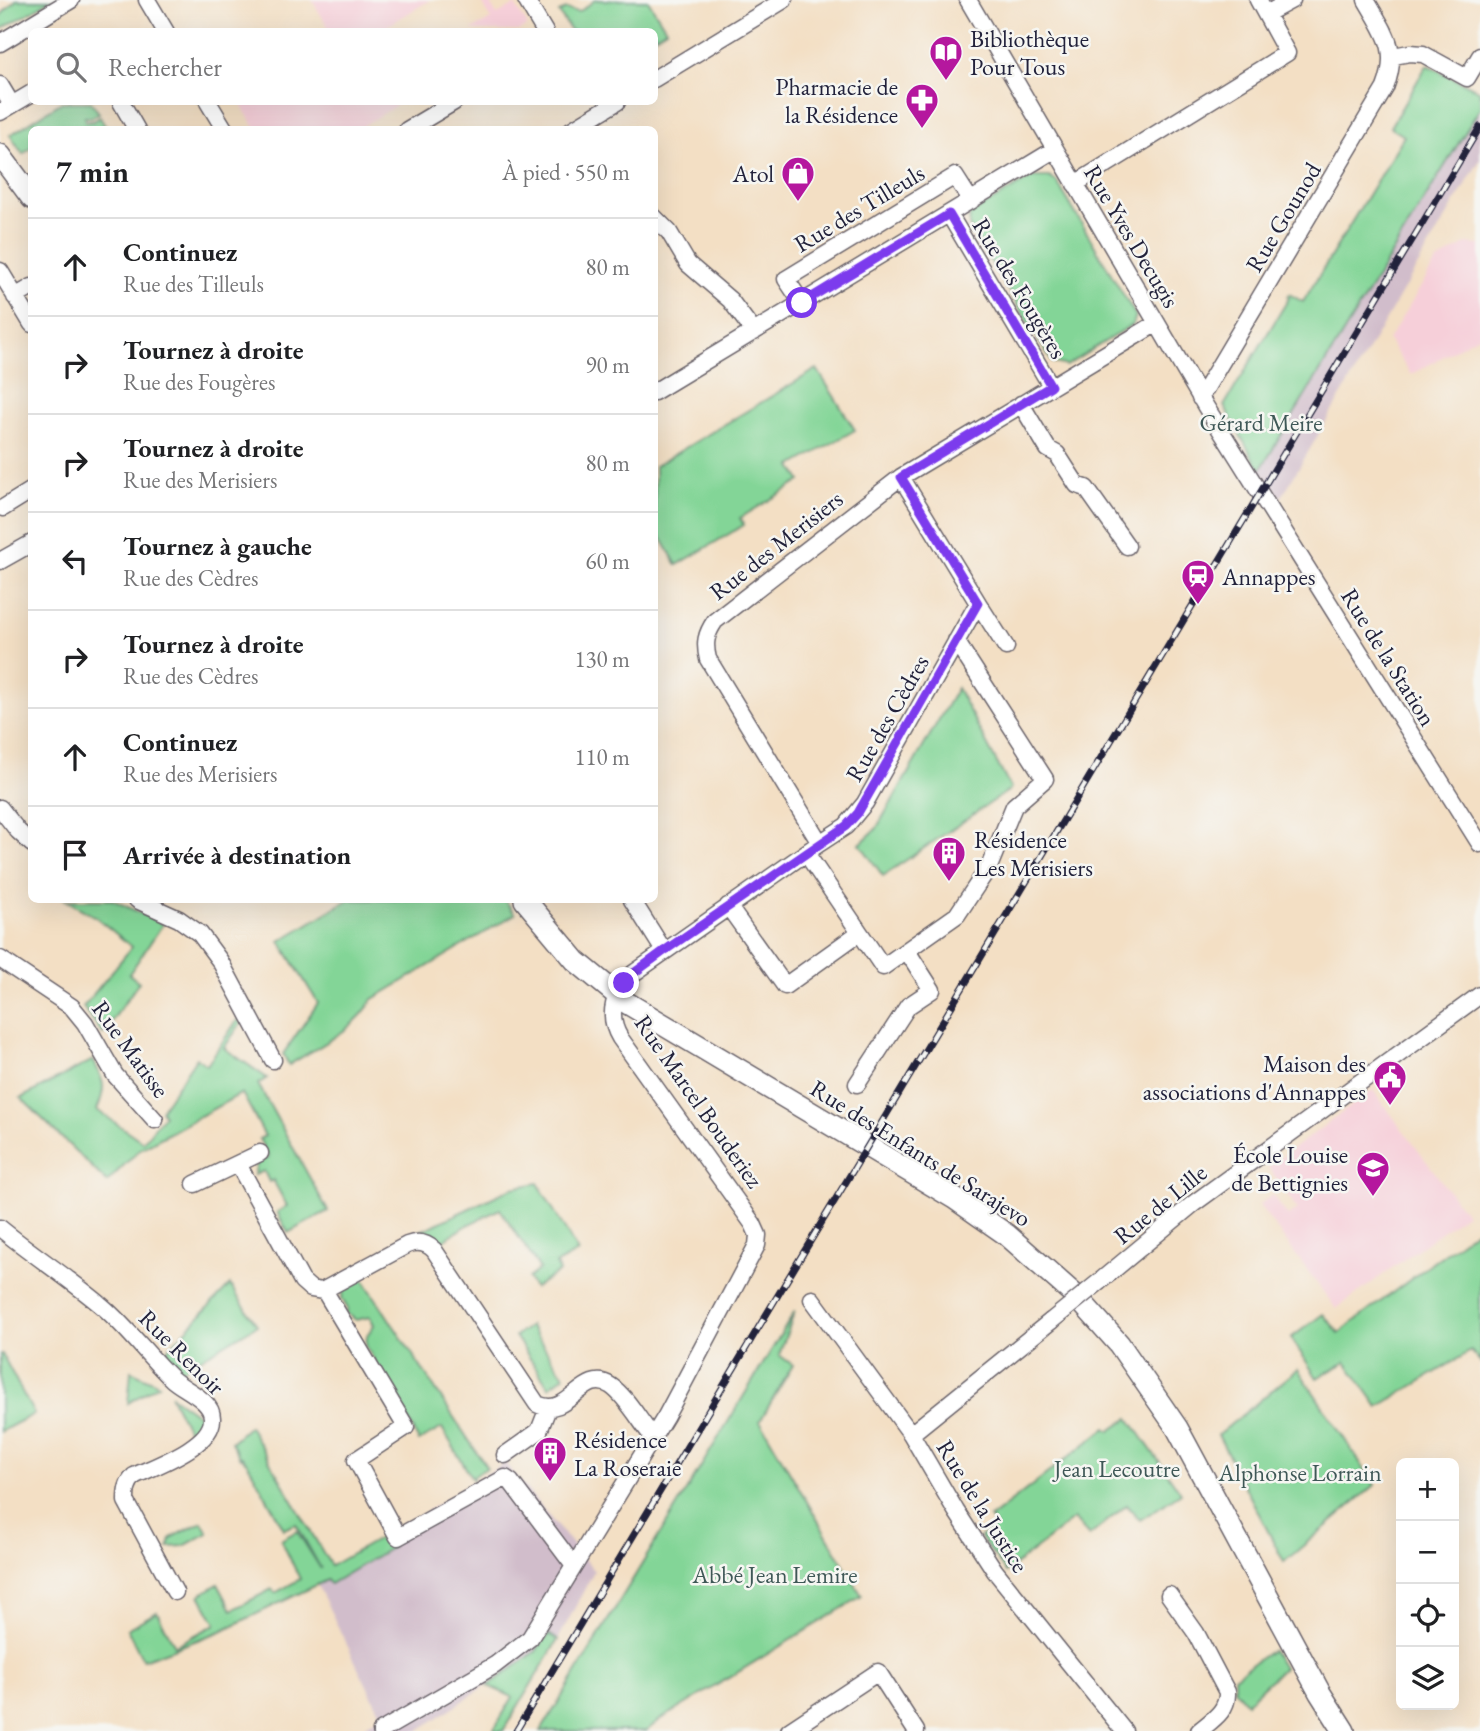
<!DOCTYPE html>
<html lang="fr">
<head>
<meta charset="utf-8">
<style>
	:root { --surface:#fff; --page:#f2f2f2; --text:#202124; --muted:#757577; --line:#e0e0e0 }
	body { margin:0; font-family:"EB Garamond",serif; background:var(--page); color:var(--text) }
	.controls { position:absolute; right:21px; bottom:21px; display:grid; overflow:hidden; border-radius:10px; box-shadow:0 7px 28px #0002 }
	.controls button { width:63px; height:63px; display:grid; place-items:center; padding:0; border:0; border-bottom:2px solid var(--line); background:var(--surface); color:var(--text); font:35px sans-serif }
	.stop { position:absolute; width:21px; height:21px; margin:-16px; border:5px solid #7c3aed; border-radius:50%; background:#fff }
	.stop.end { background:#7c3aed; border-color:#fff; box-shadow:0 2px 7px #0008 }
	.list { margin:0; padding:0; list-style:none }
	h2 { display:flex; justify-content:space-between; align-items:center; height:91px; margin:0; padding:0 28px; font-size:30px }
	h2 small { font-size:23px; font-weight:400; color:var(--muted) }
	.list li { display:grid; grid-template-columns:46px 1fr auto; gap:21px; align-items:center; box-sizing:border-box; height:98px; padding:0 28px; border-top:2px solid var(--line) }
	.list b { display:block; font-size:26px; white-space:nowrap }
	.list p { margin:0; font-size:23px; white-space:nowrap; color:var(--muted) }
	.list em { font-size:23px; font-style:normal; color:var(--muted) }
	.icon { flex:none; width:38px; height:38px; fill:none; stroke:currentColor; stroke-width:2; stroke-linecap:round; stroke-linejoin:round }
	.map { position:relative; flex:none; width:1480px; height:1731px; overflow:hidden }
	.search { position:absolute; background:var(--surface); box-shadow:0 7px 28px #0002; left:28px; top:28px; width:630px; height:77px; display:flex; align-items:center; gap:18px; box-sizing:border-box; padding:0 24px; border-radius:10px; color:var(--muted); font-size:26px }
	.panel { position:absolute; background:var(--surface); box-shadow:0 7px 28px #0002; left:28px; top:126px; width:630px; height:777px; border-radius:10px }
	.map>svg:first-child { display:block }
	.built { fill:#f6cfd9 }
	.industrial { fill:#d1bdcb }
	.green { fill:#83d597; stroke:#527c69; stroke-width:2 }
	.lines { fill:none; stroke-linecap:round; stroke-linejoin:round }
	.minor-casing { stroke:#6b646b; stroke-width:19 }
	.major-casing { stroke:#6b646b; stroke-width:24 }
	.minor { stroke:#fff; stroke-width:16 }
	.major { stroke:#fff; stroke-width:21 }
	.rail-casing { stroke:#22223b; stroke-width:7 }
	.rail { stroke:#f6f6f2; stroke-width:4.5; stroke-dasharray:13; stroke-linecap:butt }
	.minor-bridge-casing { stroke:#6b646b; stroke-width:19; stroke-linecap:butt }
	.minor-bridge { stroke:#fff; stroke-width:16 }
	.route { stroke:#7c3aed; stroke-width:9 }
	.labels { text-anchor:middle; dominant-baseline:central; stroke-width:5; stroke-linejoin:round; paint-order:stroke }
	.poi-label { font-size:24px; fill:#22223b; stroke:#f6f6f2; text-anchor:start }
	.street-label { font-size:24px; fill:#22223b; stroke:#f6f6f2 }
	.park-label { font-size:24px; fill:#3f5857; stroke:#f6f6f2 }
</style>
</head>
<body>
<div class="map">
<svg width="1480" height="1731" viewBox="0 0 1480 1731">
	<rect width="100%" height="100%" fill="#f6f6f2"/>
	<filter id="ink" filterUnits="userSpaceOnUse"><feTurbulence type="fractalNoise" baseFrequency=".0143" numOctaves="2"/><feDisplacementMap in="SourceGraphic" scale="14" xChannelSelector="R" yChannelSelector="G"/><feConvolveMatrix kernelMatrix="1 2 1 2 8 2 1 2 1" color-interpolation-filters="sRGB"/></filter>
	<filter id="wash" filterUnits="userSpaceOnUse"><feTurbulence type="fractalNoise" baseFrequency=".00686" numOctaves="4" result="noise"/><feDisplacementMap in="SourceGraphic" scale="28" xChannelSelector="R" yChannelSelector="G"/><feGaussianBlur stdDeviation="1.57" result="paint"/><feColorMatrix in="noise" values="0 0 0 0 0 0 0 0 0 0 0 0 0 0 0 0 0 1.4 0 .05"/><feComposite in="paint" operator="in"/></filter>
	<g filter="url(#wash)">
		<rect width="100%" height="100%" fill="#f3dfc4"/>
		<path class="built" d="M 312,0 L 430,0 L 384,28 L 386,31 L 331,32 Z
			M 481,0 L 498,0 L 491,5 L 497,15 L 515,5 L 528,26 L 519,31 L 470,31 L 491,19 Z
			M 239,102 L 402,102 L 356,130 L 256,129 Z
			M 1466,244 L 1480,245 L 1480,335 L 1411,375 L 1388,340 L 1436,262 Z
			M 1373,1090 L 1466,1214 L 1336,1309 L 1259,1205 L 1272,1195 L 1288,1216 L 1297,1209 L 1268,1167 Z"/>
		<path class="industrial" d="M 1480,108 L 1480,160 L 1281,498 L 1259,469 L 1262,467 Z
			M 505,1463 L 594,1571 L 558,1640 L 549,1634 L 535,1652 L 418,1731 L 354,1731 L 382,1716 L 315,1580 Z"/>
		<path class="green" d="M 16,0 L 51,0 L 0,30 L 0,16 Z
			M 595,0 L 648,0 L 666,29 L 655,36 L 654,32 L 571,31 L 559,13 L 566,9 L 579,12 Z
			M 1427,65 L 1480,91 L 1480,108 L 1262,467 L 1259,469 L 1224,406 L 1289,298 L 1287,296 L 1289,294 L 1303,302 L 1404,136 L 1390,127 Z
			M 62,102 L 91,102 L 99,113 L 91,118 L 85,117 L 85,122 L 93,121 L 100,117 L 107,129 L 32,130 L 31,148 L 23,154 L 10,135 Z
			M 1033,177 L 1049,177 L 1057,182 L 1136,316 L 1133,324 L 1066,366 L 1052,362 L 969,226 L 970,214 Z
			M 817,369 L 855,430 L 792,466 L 801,481 L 740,518 L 744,525 L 677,565 L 655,527 L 655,466 Z
			M 957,688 L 1011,789 L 883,876 L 860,844 L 876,829 Z
			M 66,900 L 113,900 L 163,924 L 129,974 L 139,982 L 103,1034 L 83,1007 L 132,947 L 97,918 Z
			M 348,900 L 505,900 L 515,914 L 372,1000 C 356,1030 317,1047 289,1065 L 283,1054 L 318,1003 L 280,941 Z
			M 238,1019 L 241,1023 L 224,1048 L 267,1078 L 258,1084 L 328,1211 L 288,1233 L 277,1212 L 287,1206 L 273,1180 L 269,1182 L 264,1171 L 254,1175 L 257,1163 L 269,1157 L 259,1139 L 265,1136 L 242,1093 L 140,1149 L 107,1182 L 21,1098 L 93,1060 C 104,1082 107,1086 97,1110 L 143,1142 L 164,1115 L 161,1110 L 196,1058 L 207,1065 Z
			M 538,1183 L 578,1252 L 556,1264 L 559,1272 L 534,1288 L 528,1278 L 540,1269 L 500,1209 L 467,1225 L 439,1243 L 431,1237 L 419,1232 L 512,1188 Z
			M 1480,1227 L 1480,1362 L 1471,1351 L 1378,1407 L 1346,1362 L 1317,1378 L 1291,1338 L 1323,1314 L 1339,1333 Z
			M 363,1279 L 487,1468 L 473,1476 L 473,1480 L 442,1428 L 419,1441 L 413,1431 L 414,1430 L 366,1346 L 367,1335 L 374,1325 L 370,1317 L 356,1320 L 346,1313 L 348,1309 L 342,1299 L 343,1291 Z
			M 230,1285 L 257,1325 L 178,1372 L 164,1353 Z
			M 795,1311 L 779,1355 L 793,1365 L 760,1421 L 862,1596 L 660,1720 L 646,1731 L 541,1731 Z
			M 530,1326 L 564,1376 L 549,1387 L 515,1336 Z
			M 0,1354 L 2,1354 L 34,1414 L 0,1432 Z
			M 1298,1369 L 1375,1485 L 1284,1562 L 1218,1435 Z
			M 131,1371 L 159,1384 L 128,1403 Z
			M 170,1395 L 198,1415 L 199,1427 L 191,1436 Z
			M 1129,1418 L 1181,1493 L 1140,1520 L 1127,1505 L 1089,1536 L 1074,1519 L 1006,1572 L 980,1537 L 996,1526 L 990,1518 L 1106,1428 L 1110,1431 Z
			M 249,1426 L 331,1566 L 385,1535 L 392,1547 L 330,1584 L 327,1580 L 219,1632 L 143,1660 L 127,1629 L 157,1612 L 175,1646 L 216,1624 L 200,1595 L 218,1584 L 232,1610 L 272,1589 L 275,1593 L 300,1579 L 281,1540 L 297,1531 L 321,1569 L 296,1524 L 284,1529 L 248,1464 L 242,1457 L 240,1458 L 231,1442 Z
			M 202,1522 L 208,1533 L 184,1546 L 169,1547 L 171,1538 Z
			M 549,1634 L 558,1640 L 503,1731 L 493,1731 L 513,1697 L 488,1686 L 535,1652 Z
			M 1272,1650 L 1283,1668 L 1246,1703 L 1234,1689 L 1234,1677 Z"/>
	</g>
	<g filter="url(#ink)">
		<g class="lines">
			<defs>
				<path id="minor" d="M 147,0 L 166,32
					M 526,0 L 545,32
					M 968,0 L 1206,407 L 1480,844
					M 1266,14 L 1292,0
					M 0,43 L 71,0
					M 1393,56 L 1410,53 L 1423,54 L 1467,78 L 1480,56
					M 654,79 L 784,0
					M 0,85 L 12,105
					M 121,102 L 137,130
					M 208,102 L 225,130
					M 0,112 L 32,93
					M 407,130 L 454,102
					M 571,130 L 617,102
					M 1075,184 L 1287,53 L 1258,0
					M 949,214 L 1051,386
					M 654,217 L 669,232 L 688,264 L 730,300 L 754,332
					M 0,271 L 32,324
					M 15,297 L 32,287
					M 802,303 L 786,279 L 955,176 L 971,201
					M 654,392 L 1054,150
					M 1200,398 L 1385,88 C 1400,49 1385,33 1366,0
					M 1021,404 L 1048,449 L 1057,454 L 1077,485 L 1086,488 L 1127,546
					M 3,508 L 32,490
					M 0,561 L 32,543
					M 978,603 L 1006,647
					M 0,808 L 18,831 L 32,844
					M 820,843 L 846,826 L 865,803 L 978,603 L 901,477
					M 806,853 L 883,967 L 957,915 L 989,867 L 1014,806 L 1045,779 L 956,641
					M 137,900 L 179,919 L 200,934 L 220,961 L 273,1060
					M 632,900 L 664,951
					M 728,906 L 785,986 L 859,933
					M 0,959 L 72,1007 L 85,1023 L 115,1075 L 155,1120
					M 857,1084 L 908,1006 L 932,990 L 907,951
					M 238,1164 L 302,1281 L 311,1289 L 322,1291 L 407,1245 C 417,1241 426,1242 434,1250 L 537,1404 C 569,1420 583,1367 611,1386 C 626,1396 641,1423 653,1437
					M 195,1184 L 260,1153
					M 0,1228 C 33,1255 69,1278 102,1306 C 128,1328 148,1356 172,1379 C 184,1390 213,1400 212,1419 C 212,1446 155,1466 134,1476 C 127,1484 126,1490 126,1501 L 175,1592
					M 1099,1282 L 1193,1204 L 1480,995
					M 324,1290 L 406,1427 L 356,1460 L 398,1537 L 505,1478 L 511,1482 L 574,1566
					M 812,1299 L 911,1434 L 956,1511 L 995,1571 L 1124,1731
					M 911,1434 L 1051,1321
					M 505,1455 L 539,1431 L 548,1408
					M 1169,1595 L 1196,1633 L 1227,1692 C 1228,1711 1212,1720 1199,1731
					M 381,1731 L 495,1665 L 530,1638 L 666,1416 L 757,1245 L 758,1235 L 753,1224 L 620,1038 C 606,1015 614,990 634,973 L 820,843 L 708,659 C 704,643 706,634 715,621 L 901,477 L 1157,323
					M 789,1731 L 878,1672 L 916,1731"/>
				<path id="major" d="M 0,155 L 32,198
					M 525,900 L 576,961 L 627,1003 L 954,1198 L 1007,1235 L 1077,1297 L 1119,1344 L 1177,1428 L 1320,1693 L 1344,1731"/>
			</defs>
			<use href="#minor" class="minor-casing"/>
			<use href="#major" class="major-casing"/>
			<use href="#minor" class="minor"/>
			<use href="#major" class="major"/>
			<defs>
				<path id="rail" d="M 516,1731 L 1480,127"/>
			</defs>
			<use href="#rail" class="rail-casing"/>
			<use href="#rail" class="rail"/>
			<defs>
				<path id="minor-bridge" d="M 1051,1321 L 1099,1282"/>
			</defs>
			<use href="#minor-bridge" class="minor-bridge-casing"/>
			<use href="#minor-bridge" class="minor-bridge"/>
		</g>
	</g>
	<g class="lines" filter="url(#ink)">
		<path class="route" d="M 624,983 L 634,973 L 664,951 L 846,826 L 858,813 L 978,603 L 901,477 L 1051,386 L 949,214 L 802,303"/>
	</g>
	<defs>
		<symbol id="library-pin" viewBox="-11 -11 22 30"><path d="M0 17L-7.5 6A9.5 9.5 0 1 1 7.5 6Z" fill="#b5179e" stroke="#f6f6f2"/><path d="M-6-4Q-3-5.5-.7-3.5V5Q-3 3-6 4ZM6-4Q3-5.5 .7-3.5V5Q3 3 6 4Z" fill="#fff"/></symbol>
		<symbol id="pharmacy-pin" viewBox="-11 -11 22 30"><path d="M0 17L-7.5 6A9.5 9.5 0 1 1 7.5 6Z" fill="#b5179e" stroke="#f6f6f2"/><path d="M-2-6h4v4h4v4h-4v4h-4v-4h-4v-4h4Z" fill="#fff"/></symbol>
		<symbol id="shop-pin" viewBox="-11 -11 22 30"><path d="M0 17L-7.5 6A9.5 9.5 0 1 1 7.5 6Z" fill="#b5179e" stroke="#f6f6f2"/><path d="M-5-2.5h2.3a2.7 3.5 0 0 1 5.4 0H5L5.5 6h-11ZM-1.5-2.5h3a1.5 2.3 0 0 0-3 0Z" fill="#fff"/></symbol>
		<symbol id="station-pin" viewBox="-11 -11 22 30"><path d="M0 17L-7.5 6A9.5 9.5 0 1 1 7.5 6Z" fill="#b5179e" stroke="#f6f6f2"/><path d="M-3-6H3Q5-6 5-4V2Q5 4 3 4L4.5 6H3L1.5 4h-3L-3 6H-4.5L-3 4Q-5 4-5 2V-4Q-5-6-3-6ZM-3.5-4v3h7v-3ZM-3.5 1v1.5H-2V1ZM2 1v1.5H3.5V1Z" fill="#fff"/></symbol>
		<symbol id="building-pin" viewBox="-11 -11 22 30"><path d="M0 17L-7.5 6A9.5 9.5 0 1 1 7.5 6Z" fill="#b5179e" stroke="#f6f6f2"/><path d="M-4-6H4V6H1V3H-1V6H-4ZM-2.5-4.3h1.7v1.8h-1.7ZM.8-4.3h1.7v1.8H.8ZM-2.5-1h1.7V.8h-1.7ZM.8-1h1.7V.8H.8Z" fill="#fff"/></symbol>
		<symbol id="civic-pin" viewBox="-11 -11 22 30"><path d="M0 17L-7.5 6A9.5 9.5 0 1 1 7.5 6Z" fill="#b5179e" stroke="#f6f6f2"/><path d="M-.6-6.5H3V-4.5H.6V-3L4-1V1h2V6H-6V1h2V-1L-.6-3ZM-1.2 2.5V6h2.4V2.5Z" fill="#fff"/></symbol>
		<symbol id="school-pin" viewBox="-11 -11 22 30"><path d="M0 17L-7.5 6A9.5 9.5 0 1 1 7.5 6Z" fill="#b5179e" stroke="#f6f6f2"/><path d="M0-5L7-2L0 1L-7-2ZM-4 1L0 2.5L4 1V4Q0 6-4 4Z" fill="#fff"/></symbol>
	</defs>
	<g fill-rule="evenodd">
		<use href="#library-pin" x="927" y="33" width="38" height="52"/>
		<use href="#pharmacy-pin" x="903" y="81" width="38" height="52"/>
		<use href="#shop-pin" x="779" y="154" width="38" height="52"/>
		<use href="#station-pin" x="1179" y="557" width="38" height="52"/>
		<use href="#building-pin" x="930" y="834" width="38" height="52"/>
		<use href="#civic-pin" x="1371" y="1058" width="38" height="52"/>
		<use href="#school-pin" x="1354" y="1149" width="38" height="52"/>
		<use href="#building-pin" x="531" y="1434" width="38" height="52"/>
	</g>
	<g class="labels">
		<g class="poi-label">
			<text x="970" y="38">Bibliothèque<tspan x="970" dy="28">Pour Tous</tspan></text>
			<text x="898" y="86" text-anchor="end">Pharmacie de<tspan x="898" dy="28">la Résidence</tspan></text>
			<text x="774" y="173" text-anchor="end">Atol</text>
			<text x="1222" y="576">Annappes</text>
			<text x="974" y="839">Résidence<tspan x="974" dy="28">Les Merisiers</tspan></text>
			<text x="1366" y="1063" text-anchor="end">Maison des<tspan x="1366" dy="28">associations d'Annappes</tspan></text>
			<text x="1348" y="1154" text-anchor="end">École Louise<tspan x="1348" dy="28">de Bettignies</tspan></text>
			<text x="574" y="1439">Résidence<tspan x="574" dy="28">La Roseraie</tspan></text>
		</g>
		<g class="street-label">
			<text transform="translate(859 208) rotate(-31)">Rue des Tilleuls</text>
			<text transform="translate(1283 217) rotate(-59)">Rue Gounod</text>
			<text transform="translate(1132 236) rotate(59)">Rue Yves Decugis</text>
			<text transform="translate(1020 288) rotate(59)">Rue des Fougères</text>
			<text transform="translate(776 545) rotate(-38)">Rue des Merisiers</text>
			<text transform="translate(1389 657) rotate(58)">Rue de la Station</text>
			<text transform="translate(887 718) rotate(-60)">Rue des Cèdres</text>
			<text transform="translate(131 1049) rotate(54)">Rue Matisse</text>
			<text transform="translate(699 1101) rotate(55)">Rue Marcel Bouderiez</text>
			<text transform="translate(921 1153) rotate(32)">Rue des Enfants de Sarajevo</text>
			<text transform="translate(1160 1204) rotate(-39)">Rue de Lille</text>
			<text transform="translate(182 1352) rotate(45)">Rue Renoir</text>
			<text transform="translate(983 1506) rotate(58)">Rue de la Justice</text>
		</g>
		<g class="park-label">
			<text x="1261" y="422">Gérard Meire</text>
			<text x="1117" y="1468">Jean Lecoutre</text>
			<text x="1300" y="1472">Alphonse Lorrain</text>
			<text x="775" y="1574">Abbé Jean Lemire</text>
		</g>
	</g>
</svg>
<div class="controls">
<button>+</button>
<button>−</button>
<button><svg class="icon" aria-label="locate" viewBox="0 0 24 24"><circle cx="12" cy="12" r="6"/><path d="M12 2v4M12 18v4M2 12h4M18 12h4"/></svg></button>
<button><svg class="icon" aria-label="layers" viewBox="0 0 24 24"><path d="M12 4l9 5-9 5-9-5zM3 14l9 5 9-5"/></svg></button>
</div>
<div class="stop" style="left:802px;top:303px"></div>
<div class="stop end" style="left:624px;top:983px"></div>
<div class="search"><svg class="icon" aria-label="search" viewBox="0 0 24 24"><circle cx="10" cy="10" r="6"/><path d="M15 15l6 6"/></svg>Rechercher</div>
<section class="panel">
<h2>7 min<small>À pied · 550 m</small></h2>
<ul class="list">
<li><svg class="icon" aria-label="ahead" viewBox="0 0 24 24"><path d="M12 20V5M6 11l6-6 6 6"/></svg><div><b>Continuez</b><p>Rue des Tilleuls</p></div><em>80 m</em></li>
<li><svg class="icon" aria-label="right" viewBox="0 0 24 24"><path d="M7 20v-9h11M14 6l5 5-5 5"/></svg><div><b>Tournez à droite</b><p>Rue des Fougères</p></div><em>90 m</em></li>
<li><svg class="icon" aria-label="right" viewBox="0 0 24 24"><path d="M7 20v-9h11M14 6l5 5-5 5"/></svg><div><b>Tournez à droite</b><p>Rue des Merisiers</p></div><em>80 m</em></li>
<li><svg class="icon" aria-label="left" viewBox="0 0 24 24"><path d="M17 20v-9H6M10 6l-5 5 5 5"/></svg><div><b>Tournez à gauche</b><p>Rue des Cèdres</p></div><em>60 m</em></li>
<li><svg class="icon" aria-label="right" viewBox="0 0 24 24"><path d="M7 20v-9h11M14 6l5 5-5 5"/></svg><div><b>Tournez à droite</b><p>Rue des Cèdres</p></div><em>130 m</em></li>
<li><svg class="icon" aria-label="ahead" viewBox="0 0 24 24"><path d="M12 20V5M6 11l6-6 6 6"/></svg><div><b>Continuez</b><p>Rue des Merisiers</p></div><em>110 m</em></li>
<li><svg class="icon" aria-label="arrive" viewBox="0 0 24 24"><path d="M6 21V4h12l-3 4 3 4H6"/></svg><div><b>Arrivée à destination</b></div></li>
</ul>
</section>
</div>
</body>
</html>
